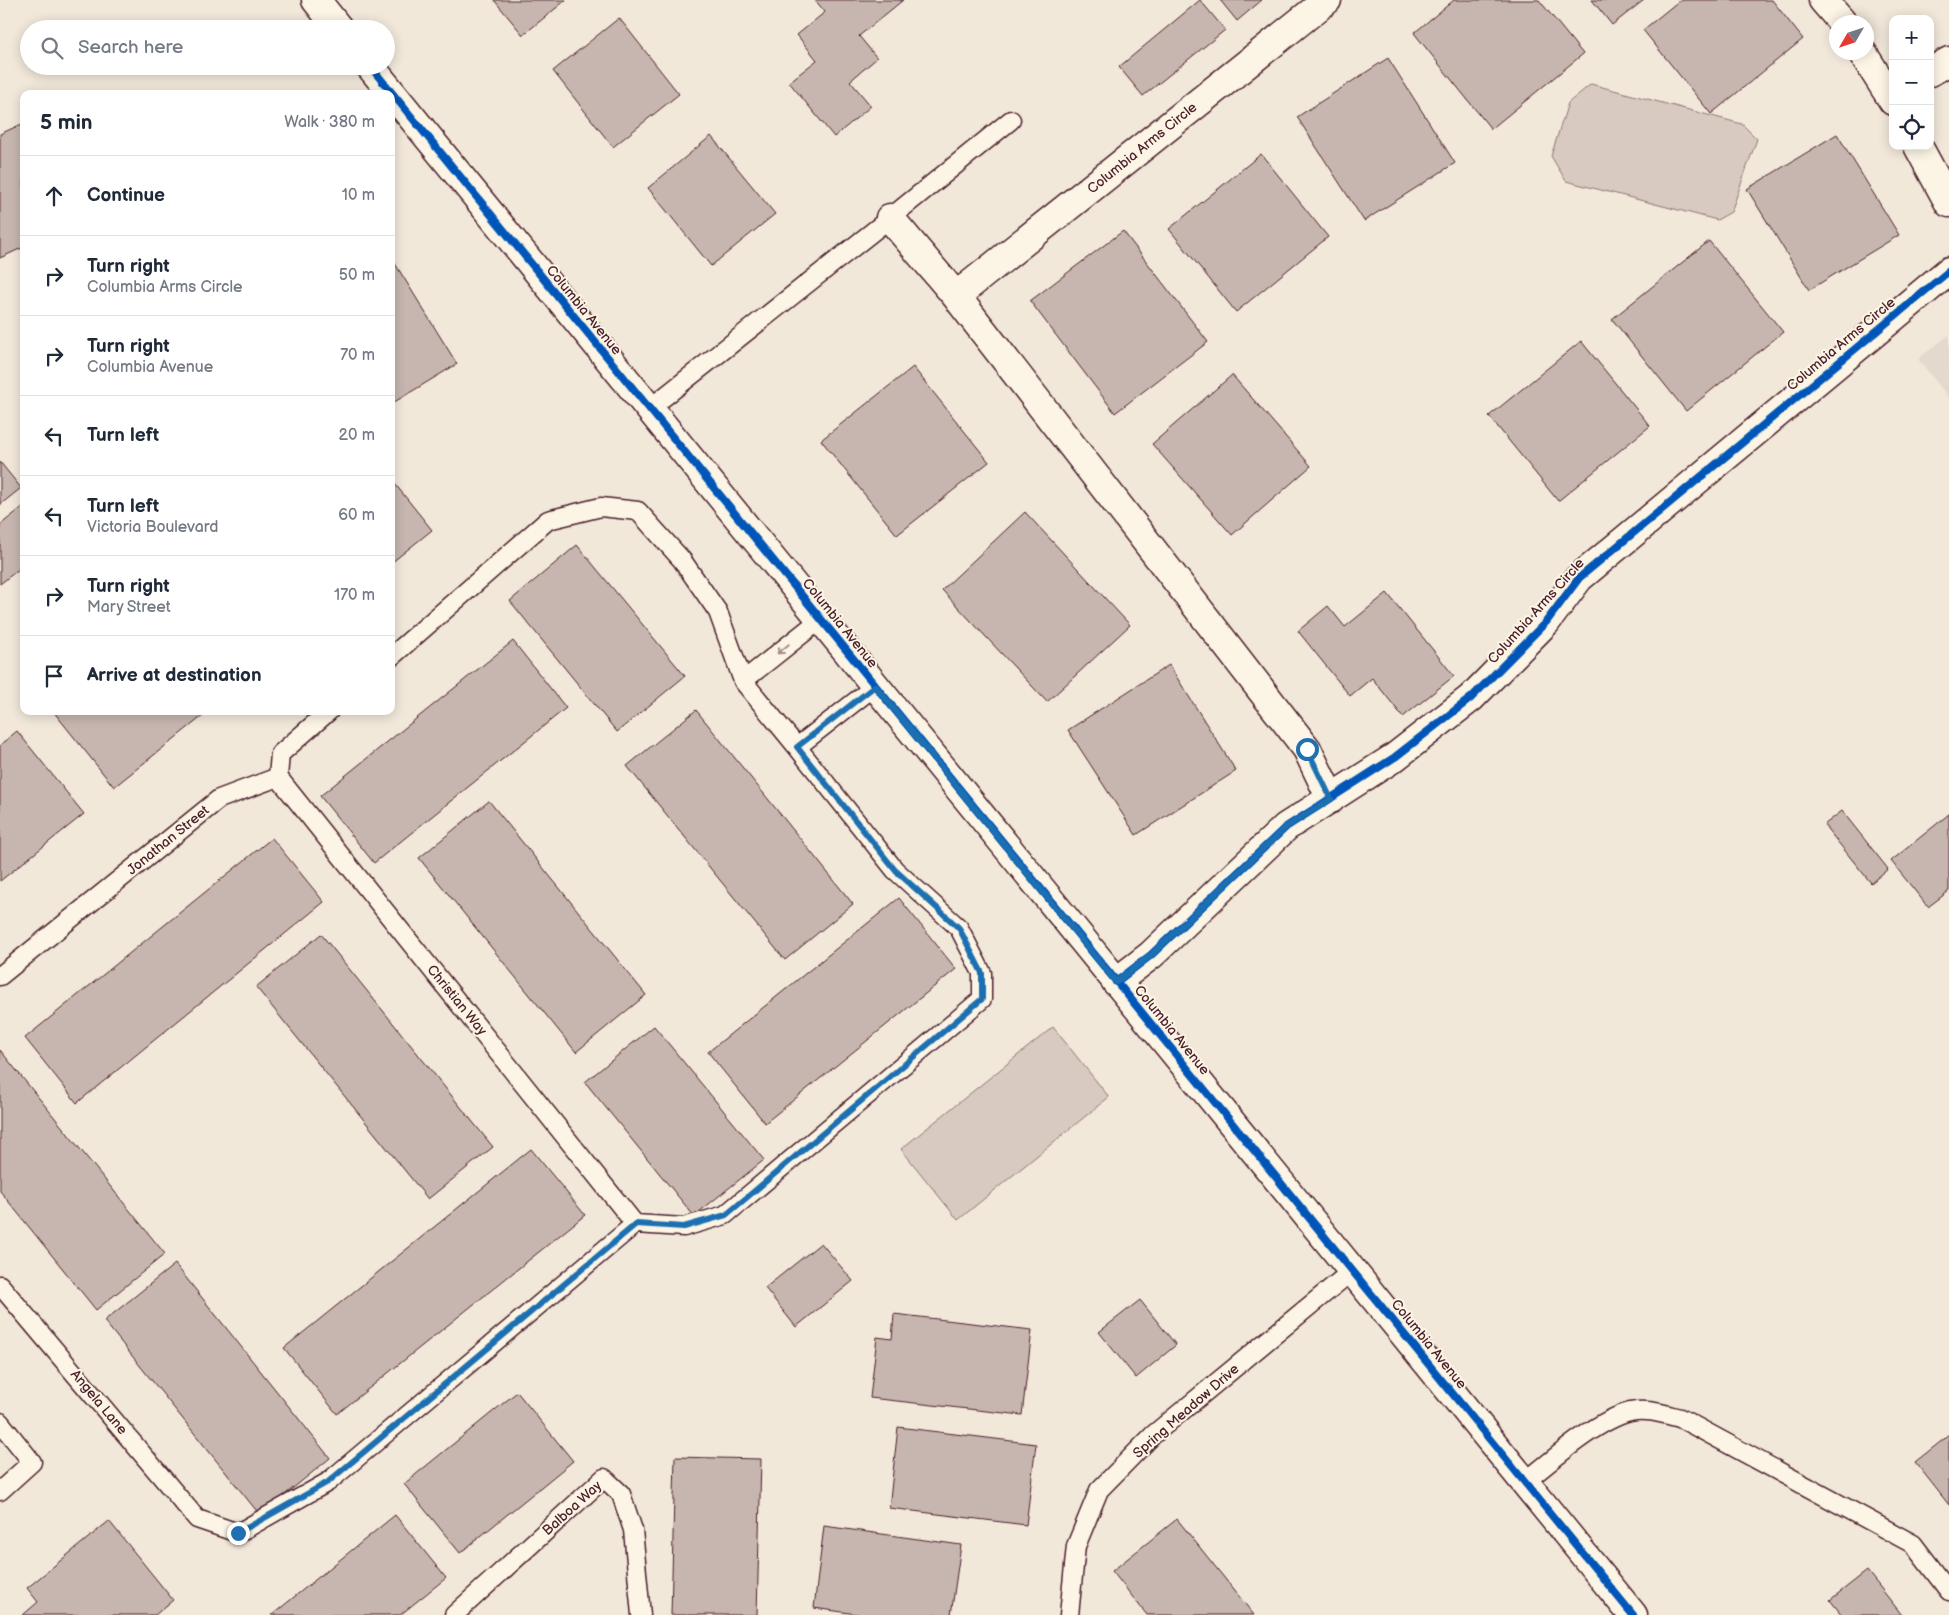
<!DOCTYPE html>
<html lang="en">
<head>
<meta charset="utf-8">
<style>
	:root { --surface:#fff; --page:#f2f2f3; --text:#1f2937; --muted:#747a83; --line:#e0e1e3 }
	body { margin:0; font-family:"Balsamiq Sans",sans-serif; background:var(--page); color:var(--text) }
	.controls { position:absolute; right:15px; top:15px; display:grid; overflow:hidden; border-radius:10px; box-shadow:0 2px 12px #0003 }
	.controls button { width:45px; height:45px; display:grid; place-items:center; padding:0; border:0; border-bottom:1px solid var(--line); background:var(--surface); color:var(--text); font:25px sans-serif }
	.compass { position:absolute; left:1829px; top:15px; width:45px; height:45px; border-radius:50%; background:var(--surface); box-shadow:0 2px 12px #0003; rotate:231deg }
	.stop { position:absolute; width:15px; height:15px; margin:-11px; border:4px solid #1f6fb2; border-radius:50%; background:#fff }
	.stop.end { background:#1f6fb2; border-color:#fff; box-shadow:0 1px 5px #0008 }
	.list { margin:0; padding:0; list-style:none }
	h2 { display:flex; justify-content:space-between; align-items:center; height:65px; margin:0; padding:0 20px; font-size:21px }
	h2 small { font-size:16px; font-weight:400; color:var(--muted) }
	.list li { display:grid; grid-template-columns:32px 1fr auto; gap:15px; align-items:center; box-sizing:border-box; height:80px; padding:0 20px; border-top:1px solid var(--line) }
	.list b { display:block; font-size:19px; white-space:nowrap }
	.list p { margin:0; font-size:16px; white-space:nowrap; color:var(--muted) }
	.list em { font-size:16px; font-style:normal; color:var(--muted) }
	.icon { flex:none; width:28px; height:28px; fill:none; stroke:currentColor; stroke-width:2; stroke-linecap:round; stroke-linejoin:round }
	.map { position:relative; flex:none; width:1949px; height:1615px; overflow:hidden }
	.search { position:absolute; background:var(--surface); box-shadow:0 2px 12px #0003; left:20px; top:20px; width:375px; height:55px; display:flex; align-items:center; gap:12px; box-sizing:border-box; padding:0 18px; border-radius:28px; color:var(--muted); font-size:19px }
	.panel { position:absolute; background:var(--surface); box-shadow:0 2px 12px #0003; left:20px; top:90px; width:375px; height:625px; border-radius:10px }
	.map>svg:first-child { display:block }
	.built { fill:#e4d9cd }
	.green { fill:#d8cac0; stroke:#917476 }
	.building { fill:#c7b6af; stroke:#4a1f2b }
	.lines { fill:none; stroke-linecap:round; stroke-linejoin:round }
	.lane-casing { stroke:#4a1f2b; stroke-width:21 }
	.street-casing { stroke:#4a1f2b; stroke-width:31 }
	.secondary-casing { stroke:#4a1f2b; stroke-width:31 }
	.lane { stroke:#fcf5e5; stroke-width:18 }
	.street { stroke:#fcf5e5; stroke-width:28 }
	.secondary { stroke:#fcf5e5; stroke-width:28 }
	.cycleway-casing { stroke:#fcf5e5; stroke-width:11 }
	.cycleway { stroke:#0057b8; stroke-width:8 }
	.oneway { stroke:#a38a88 }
	.route { stroke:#1f6fb2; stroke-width:6 }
	.labels { text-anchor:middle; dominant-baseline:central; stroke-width:4; stroke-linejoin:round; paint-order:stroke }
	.street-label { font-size:14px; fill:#4a1f2b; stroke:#fcf5e5 }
</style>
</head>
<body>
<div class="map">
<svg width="1949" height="1615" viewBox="0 0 1949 1615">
	<rect width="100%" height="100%" fill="#f1e8da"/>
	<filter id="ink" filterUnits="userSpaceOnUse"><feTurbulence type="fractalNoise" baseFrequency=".02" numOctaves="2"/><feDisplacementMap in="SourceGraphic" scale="10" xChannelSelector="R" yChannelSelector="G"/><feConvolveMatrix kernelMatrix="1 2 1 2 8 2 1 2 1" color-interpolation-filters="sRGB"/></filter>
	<g filter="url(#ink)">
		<path class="built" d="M 1949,335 L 1949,398 L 1918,359 Z"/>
		<path class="green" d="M 1591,84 L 1742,124 L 1757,139 L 1731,212 L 1717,220 L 1566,181 L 1551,156 L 1568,103 Z
			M 1053,1027 L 1109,1097 L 958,1220 L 901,1149 Z"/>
		<path class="building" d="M 494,0 L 566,0 L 523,35 Z
			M 815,0 L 903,0 L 859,36 L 877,58 L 850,81 L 871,106 L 834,137 L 789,82 L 817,60 L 797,35 L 825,12 Z
			M 1200,0 L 1225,30 L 1143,96 L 1119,67 Z
			M 1220,0 L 1262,0 L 1237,21 Z
			M 1454,0 L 1539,0 L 1583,54 L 1491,129 L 1414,33 Z
			M 1592,0 L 1644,0 L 1612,25 Z
			M 1680,0 L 1772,0 L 1803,39 L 1711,114 L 1643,30 Z
			M 619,18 L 679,94 L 613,147 L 553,71 Z
			M 1388,58 L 1455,163 L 1364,221 L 1297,117 Z
			M 24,123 L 24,247 L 0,258 L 0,134 Z
			M 1837,134 L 1899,235 L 1809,290 L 1747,189 Z
			M 711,136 L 775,214 L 711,266 L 648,188 Z
			M 1261,154 L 1328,237 L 1236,312 L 1169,229 Z
			M 1123,231 L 1208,342 L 1115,413 L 1030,301 Z
			M 1709,241 L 1783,332 L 1686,411 L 1612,319 Z
			M 391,257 L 457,364 L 391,404 Z
			M 1581,341 L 1650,426 L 1558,501 L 1489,416 Z
			M 913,367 L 989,462 L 897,535 L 821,440 Z
			M 1232,375 L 1311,466 L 1232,535 L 1152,444 Z
			M 0,462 L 21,488 L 0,505 Z
			M 391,479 L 432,530 L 391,563 Z
			M 24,506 L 24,565 L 0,584 L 0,525 Z
			M 1025,512 L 1130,625 L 1047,702 L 942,590 Z
			M 577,545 L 685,676 L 617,732 L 510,601 Z
			M 1387,593 L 1454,676 L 1403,717 L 1372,678 L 1350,696 L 1298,631 L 1328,606 L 1345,627 Z
			M 513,641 L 566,708 L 374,863 L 320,796 Z
			M 1169,665 L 1236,771 L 1136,835 L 1068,730 Z
			M 696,710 L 853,904 L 785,960 L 627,766 Z
			M 53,711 L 209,711 L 114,787 Z
			M 17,731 L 84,814 L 0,881 L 0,745 Z
			M 489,801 L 646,995 L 576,1052 L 419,858 Z
			M 1842,811 L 1888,869 L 1871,883 L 1824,825 Z
			M 1949,814 L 1949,891 L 1928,907 L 1891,861 Z
			M 272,838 L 324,902 L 77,1103 L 25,1038 Z
			M 899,898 L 956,969 L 765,1123 L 708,1052 Z
			M 321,934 L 493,1147 L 428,1199 L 256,987 Z
			M 654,1026 L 764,1160 L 694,1216 L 585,1082 Z
			M 0,1050 L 165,1254 L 96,1310 L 0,1191 Z
			M 531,1149 L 585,1215 L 337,1414 L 284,1348 Z
			M 821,1243 L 853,1281 L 796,1327 L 765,1288 Z
			M 175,1264 L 330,1458 L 260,1515 L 104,1321 Z
			M 1140,1300 L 1176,1345 L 1136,1378 L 1099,1332 Z
			M 894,1314 L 1032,1330 L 1022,1415 L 870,1398 L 877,1337 L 892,1339 Z
			M 517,1392 L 573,1461 L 460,1553 L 404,1484 Z
			M 898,1427 L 1036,1444 L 1026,1525 L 889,1508 Z
			M 1949,1435 L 1949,1505 L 1915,1462 Z
			M 675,1457 L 761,1459 L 757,1615 L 671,1615 Z
			M 395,1515 L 446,1578 L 400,1615 L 272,1615 Z
			M 1177,1519 L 1254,1615 L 1147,1615 L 1112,1571 Z
			M 109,1521 L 173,1600 L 155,1615 L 23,1615 L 38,1602 L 27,1588 Z
			M 824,1526 L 961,1545 L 951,1615 L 864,1615 L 814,1608 Z
			M 1867,1571 L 1902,1615 L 1842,1615 L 1830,1600 Z"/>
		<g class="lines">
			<defs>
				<path id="lane" d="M 649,409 L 890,218 L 1011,120
					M 743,681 L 821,619
					M 797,747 L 875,686
					M 278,777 L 635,1224
					M 0,976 L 219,799 L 278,777 L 280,754 L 329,711
					M 0,1285 L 197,1519 L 238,1533 L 328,1482 L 635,1224 L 684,1227 L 725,1215 L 982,999 L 982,973 L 959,928 L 895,870 L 797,747 L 743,681 L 718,612 L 682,560 L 638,511 L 601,507 L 548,520 L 391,657
					M 0,1422 L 32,1462 L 0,1491
					M 1525,1482 C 1552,1460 1597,1420 1630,1412 C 1646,1408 1664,1414 1680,1418 L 1913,1544 L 1949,1591
					M 454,1615 L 604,1478 L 621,1494 L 633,1530 L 641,1615
					M 1069,1615 L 1076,1546 L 1099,1490 L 1153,1435 L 1353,1270"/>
				<path id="street" d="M 1823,0 L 1842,22
					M 1862,52 L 1893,101
					M 1930,72 L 1949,61
					M 1918,146 L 1949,203
					M 890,218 L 956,296 L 1307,749 L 1331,799
					M 956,296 L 1327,0
					M 1116,982 L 1151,955 L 1286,827 L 1395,757 L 1471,698 L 1546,622 L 1579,578 L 1949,271"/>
				<path id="secondary" d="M 316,0 L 339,29
					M 370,66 L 1633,1615"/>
			</defs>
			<use href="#lane" class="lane-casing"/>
			<use href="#street" class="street-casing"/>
			<use href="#secondary" class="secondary-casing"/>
			<use href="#lane" class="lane"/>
			<use href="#street" class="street"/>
			<use href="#secondary" class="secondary"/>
			<defs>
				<path id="cycleway" d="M 370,66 L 1633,1615
					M 1116,982 L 1151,955 L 1286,827 L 1395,757 L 1471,698 L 1546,622 L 1579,578 L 1949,271"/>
			</defs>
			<use href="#cycleway" class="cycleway-casing"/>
			<use href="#cycleway" class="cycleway"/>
		</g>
		<defs><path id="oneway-shaft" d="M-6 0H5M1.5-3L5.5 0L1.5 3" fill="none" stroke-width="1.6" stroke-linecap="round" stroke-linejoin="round" transform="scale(1.25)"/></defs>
		<use class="oneway" href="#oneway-shaft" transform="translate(783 649) rotate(141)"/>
	</g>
	<g class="lines" filter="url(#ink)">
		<path class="route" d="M 238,1533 L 328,1482 L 636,1224 L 684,1227 L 726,1215 L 982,999 L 982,973 L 959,928 L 895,870 L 797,747 L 875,686 L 1116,982 L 1151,955 L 1286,827 L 1331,799 L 1307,749"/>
	</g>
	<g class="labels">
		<g class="street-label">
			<text transform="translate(1142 148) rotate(-39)">Columbia Arms Circle</text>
			<text transform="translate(584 310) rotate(51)">Columbia Avenue</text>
			<text transform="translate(1841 344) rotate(-40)">Columbia Arms Circle</text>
			<text transform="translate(1536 611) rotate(-48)">Columbia Arms Circle</text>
			<text transform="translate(840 623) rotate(51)">Columbia Avenue</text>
			<text transform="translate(168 840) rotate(-39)">Jonathan Street</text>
			<text transform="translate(457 1000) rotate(51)">Christian Way</text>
			<text transform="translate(1172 1030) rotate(51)">Columbia Avenue</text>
			<text transform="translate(1429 1344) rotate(51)">Columbia Avenue</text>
			<text transform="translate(99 1402) rotate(50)">Angela Lane</text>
			<text transform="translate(1186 1411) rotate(-41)">Spring Meadow Drive</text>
			<text transform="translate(572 1508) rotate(-42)">Balboa Way</text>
		</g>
	</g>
</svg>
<div class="controls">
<button>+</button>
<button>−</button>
<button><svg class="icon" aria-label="locate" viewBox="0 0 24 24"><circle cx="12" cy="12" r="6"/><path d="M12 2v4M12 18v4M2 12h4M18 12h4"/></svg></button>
</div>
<svg class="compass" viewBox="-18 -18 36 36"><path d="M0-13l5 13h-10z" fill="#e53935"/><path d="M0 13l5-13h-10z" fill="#747a83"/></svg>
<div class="stop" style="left:1307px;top:749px"></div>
<div class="stop end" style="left:238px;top:1533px"></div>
<div class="search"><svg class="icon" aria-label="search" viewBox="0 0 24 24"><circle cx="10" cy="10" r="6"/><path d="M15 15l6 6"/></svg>Search here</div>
<section class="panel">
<h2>5 min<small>Walk · 380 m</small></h2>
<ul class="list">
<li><svg class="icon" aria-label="ahead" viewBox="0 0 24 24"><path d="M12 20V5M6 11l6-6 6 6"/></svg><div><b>Continue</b></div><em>10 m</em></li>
<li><svg class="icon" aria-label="right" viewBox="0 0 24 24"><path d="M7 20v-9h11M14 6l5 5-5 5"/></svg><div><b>Turn right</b><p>Columbia Arms Circle</p></div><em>50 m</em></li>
<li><svg class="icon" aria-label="right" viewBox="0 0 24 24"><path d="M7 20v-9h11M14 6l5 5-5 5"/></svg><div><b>Turn right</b><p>Columbia Avenue</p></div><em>70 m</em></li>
<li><svg class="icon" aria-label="left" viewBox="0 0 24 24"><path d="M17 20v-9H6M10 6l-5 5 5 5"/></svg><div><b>Turn left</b></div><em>20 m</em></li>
<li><svg class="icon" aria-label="left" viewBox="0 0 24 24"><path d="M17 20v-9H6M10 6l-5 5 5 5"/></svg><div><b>Turn left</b><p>Victoria Boulevard</p></div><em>60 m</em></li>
<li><svg class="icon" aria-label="right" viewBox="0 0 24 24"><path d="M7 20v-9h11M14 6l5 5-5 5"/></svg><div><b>Turn right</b><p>Mary Street</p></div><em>170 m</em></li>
<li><svg class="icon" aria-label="arrive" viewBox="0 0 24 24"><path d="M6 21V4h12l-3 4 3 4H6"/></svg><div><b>Arrive at destination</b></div></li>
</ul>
</section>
</div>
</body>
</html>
